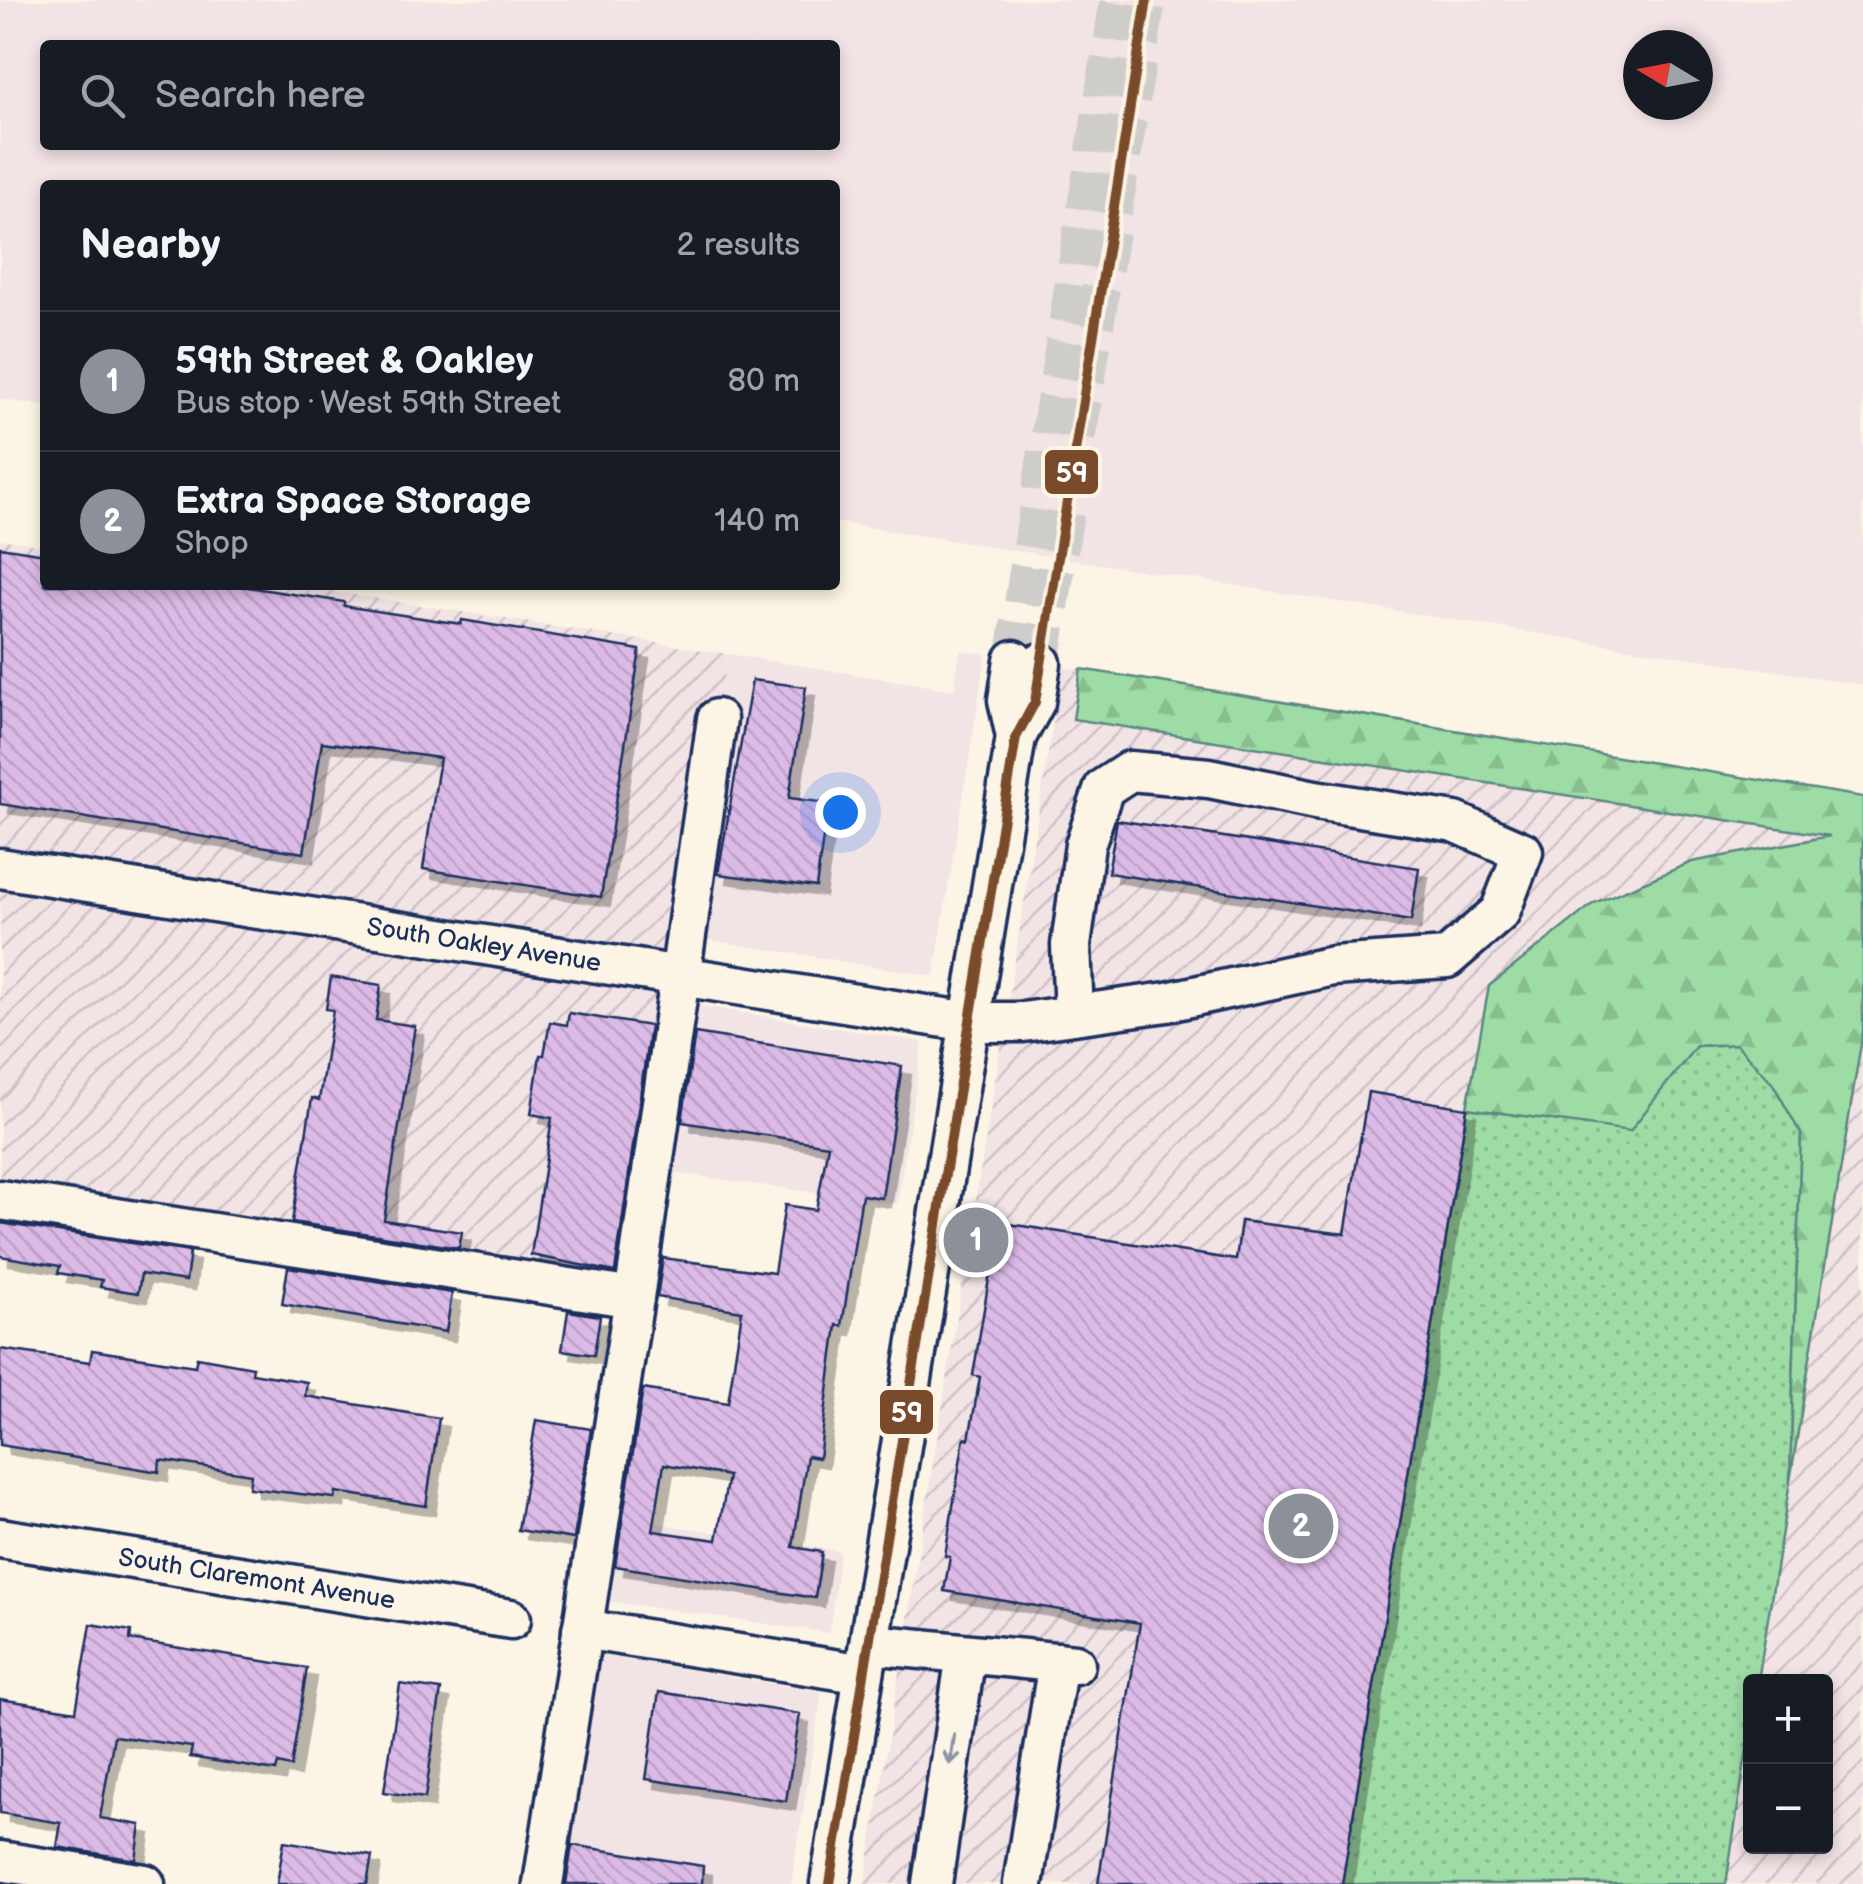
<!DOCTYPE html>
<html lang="en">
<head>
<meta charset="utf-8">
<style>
	:root { --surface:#171b24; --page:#242831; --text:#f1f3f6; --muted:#9ea1a6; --line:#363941; --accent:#8c9099 }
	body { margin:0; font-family:"Balsamiq Sans",sans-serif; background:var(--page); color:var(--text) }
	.controls { position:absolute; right:30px; bottom:30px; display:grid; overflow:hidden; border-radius:10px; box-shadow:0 5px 15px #0003 }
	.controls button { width:90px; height:90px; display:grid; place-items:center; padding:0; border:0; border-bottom:2px solid var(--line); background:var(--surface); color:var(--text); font:50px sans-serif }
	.compass { position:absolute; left:1623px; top:30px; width:90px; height:90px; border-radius:50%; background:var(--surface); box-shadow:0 5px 15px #0003; rotate:280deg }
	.you { position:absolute; left:840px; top:812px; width:35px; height:35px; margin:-25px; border:8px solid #fff; border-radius:50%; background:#1a73e8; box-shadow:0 0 0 15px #1a73e833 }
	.badge { display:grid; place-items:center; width:65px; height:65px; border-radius:50%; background:var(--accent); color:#fff; font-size:32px; font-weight:700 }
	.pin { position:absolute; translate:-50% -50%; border:5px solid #fff; box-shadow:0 2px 10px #0006 }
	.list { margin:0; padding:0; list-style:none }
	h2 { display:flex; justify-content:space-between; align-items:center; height:130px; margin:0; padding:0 40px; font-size:42px }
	h2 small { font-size:32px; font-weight:400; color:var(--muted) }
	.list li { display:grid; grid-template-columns:65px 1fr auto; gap:30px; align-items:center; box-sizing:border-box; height:140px; padding:0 40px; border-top:2px solid var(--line) }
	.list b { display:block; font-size:38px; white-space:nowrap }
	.list p { margin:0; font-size:32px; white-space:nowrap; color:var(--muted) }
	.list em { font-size:32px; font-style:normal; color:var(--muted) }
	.icon { flex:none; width:55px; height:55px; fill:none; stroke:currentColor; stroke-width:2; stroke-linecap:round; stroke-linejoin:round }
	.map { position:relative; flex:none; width:1863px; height:1884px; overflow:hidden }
	.search { position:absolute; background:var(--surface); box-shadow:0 5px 15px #0003; left:40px; top:40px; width:800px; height:110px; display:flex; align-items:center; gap:25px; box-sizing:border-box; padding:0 35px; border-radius:10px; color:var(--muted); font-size:38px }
	.panel { position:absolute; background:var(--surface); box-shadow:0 5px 15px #0003; left:40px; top:180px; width:800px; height:410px; border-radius:10px }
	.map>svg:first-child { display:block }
	.built { fill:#f2e3e5; fill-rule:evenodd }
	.industrial { fill:url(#industrial-furrows) }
	.grass { fill:url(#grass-dots); stroke:#5c8682; stroke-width:2.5 }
	.forest { fill:url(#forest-firs); stroke:#5c8682; stroke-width:2.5 }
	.building { fill:url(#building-back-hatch); stroke:#1b2f5e; stroke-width:2.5; fill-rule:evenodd; filter:url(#shadow) }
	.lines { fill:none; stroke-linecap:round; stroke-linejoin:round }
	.minor-tunnel { stroke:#cfcdca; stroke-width:38; stroke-dasharray:38 19; stroke-linecap:butt }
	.minor-casing { stroke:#1b2f5e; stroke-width:45 }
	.minor { stroke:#fcf5e5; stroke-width:38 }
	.bus-1-casing { stroke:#fcf5e5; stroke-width:18 }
	.bus-1 { stroke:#7a4b2a; stroke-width:10 }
	.oneway { stroke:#8c92a2 }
	.labels { text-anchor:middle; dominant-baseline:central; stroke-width:10; stroke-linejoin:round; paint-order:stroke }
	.street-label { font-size:25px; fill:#1b2f5e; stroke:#fcf5e5 }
	.line-badge { stroke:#fcf5e5; stroke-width:4 }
	.badge-label { font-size:28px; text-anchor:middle; font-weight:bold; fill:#fff }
</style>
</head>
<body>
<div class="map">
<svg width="1863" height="1884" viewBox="0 0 1863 1884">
	<defs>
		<pattern id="industrial-furrows" width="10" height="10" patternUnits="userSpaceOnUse" patternTransform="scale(2.5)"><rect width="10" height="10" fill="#f2e3e5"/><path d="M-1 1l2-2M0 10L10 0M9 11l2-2" fill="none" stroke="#cfc3c7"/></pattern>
		<pattern id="grass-dots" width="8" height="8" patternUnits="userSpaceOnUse" patternTransform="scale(2.5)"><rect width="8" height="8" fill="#9edca5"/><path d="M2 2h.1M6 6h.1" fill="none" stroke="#88bd90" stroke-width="1.8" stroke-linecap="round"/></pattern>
		<pattern id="forest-firs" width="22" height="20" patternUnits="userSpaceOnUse" patternTransform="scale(2.5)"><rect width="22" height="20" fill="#9edca5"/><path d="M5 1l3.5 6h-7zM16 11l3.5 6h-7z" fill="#88bd90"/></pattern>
		<pattern id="building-back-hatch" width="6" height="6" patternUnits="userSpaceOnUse" patternTransform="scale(2.5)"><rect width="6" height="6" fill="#dcbae6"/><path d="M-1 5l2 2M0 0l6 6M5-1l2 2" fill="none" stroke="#bca0c8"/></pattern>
		<filter id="shadow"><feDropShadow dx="9" dy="9" stdDeviation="0" flood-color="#0004"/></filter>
	</defs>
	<rect width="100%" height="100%" fill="#fcf5e5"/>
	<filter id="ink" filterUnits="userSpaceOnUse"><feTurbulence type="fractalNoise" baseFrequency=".01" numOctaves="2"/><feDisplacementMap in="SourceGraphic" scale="20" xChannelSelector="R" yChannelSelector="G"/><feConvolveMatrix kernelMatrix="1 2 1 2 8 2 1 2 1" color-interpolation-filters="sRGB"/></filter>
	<g filter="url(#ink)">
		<path class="built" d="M 0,0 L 1863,0 L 1863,685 L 835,522 L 835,185 L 45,185 L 45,406 L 0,399 ZM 835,45 L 835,145 L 45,145 L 45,45 ZM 1698,45 L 1698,105 L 1638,105 L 1638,45 Z
			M 960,651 L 986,654 L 934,976 L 685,936 L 727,654 L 954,690 Z
			M 676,1002 L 923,1042 L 897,1204 L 652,1170 Z
			M 600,1515 L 840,1551 L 829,1633 L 587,1598 Z
			M 579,1652 L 822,1692 L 791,1884 L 543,1884 Z"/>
		<path class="industrial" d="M 0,539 L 45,546 L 45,585 L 292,585 L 727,654 L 634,1298 L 0,1200 Z
			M 1062,667 L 1081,669 L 1074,719 L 1833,836 L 1692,862 L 1341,1884 L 865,1884 Z
			M 1863,1031 L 1863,1884 L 1726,1884 L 1750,1729 L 1750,1846 L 1826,1846 L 1826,1682 L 1758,1681 Z"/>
		<path class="grass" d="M 1736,1044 L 1772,1082 L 1801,1134 L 1790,1481 L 1758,1681 L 1750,1682 L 1750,1729 L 1726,1884 L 1342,1884 L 1467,1108 L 1630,1130 L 1696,1046 Z"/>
		<path class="forest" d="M 1081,669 L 1863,797 L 1863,1031 L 1790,1481 L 1801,1134 L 1772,1082 L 1736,1044 L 1696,1046 L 1630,1131 L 1467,1108 L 1489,986 L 1594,903 L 1692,862 L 1830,836 L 1073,719 Z"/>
		<path class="building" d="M 0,547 L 45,554 L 45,585 L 235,585 L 344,602 L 344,606 L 461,624 L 462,620 L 640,650 L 601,897 L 423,869 L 440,758 L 322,742 L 304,853 L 0,804 Z
			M 752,680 L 806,687 L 789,798 L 828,803 L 816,887 L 718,874 Z
			M 1117,820 L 1419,868 L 1411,921 L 1108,873 Z
			M 331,977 L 381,985 L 376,1020 L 415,1026 L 384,1220 L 462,1232 L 459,1248 L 292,1222 L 312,1098 L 319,1100 L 333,1010 L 326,1009 Z
			M 569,1013 L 650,1026 L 615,1272 L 531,1255 L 552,1118 L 531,1114 L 540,1055 L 544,1055 L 550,1022 L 567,1025 Z
			M 695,1033 L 902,1066 L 882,1198 L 862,1195 L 842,1326 L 837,1325 L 819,1458 L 807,1456 L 793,1547 L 822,1552 L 815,1598 L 615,1566 L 643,1389 L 728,1403 L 742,1311 L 657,1297 L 663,1258 L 774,1273 L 785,1205 L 816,1210 L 828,1145 L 682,1122 ZM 664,1464 L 728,1476 L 717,1540 L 653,1531 Z
			M 1368,1092 L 1467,1108 L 1342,1884 L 1098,1884 L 1140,1623 L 944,1591 L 950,1557 L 945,1556 L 964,1438 L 969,1439 L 980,1377 L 973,1375 L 993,1255 L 998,1256 L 1003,1223 L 1236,1260 L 1241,1221 L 1345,1234 Z
			M 0,1223 L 190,1252 L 186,1281 L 141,1274 L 138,1293 L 100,1287 L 102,1280 L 58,1273 L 60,1266 L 0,1256 Z
			M 288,1267 L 452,1293 L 446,1332 L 282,1304 Z
			M 568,1311 L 600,1316 L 594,1355 L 562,1350 Z
			M 0,1349 L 90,1362 L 92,1350 L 195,1366 L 197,1357 L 253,1367 L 252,1373 L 307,1382 L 305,1396 L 439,1418 L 426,1506 L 336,1492 L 335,1498 L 249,1488 L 251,1474 L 160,1460 L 159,1472 L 0,1445 Z
			M 536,1420 L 591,1429 L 574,1539 L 518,1530 Z
			M 91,1624 L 131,1631 L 130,1640 L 307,1668 L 291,1767 L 278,1764 L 276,1771 L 190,1757 L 192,1747 L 114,1736 L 100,1818 L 141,1825 L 136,1860 L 57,1847 L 61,1823 L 0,1813 L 0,1699 L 76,1711 Z
			M 400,1684 L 441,1690 L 425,1798 L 384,1792 Z
			M 659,1692 L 800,1714 L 786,1801 L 646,1779 Z
			M 284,1841 L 372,1856 L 367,1884 L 277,1884 Z
			M 572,1845 L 703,1866 L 702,1884 L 566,1884 Z"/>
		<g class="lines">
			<path class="minor-tunnel" d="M 1014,660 L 1119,0
				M 1041,663 L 1147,0"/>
			<defs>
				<g id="minor">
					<path d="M 1014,660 L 1008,700 L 1016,737"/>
					<path id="s1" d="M 0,868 L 970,1022 L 1023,1022 L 1167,1002 L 1333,966 L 1447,958 L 1500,912 L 1523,852 L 1455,822 L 1315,800 L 1209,778 L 1130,771 L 1104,788 L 1085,845 L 1071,945 L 1074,1015"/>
					<path d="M 0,1200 L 634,1298"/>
					<path id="s2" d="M 0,1538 L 511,1619"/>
					<path d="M 582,1629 L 864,1674"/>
					<path d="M 870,1644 L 1075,1664"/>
					<path d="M 0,1861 L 145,1884"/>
					<path d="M 543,1884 L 634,1298 L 717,719"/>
					<path d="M 830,1884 L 1016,737 L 1035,702 L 1041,663"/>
					<path d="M 932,1884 L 966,1654"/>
					<path d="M 1023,1884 L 1058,1662"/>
				</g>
			</defs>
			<use href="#minor" class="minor-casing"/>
			<use href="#minor" class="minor"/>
			<defs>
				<path id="bus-1" d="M 830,1884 L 1016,737 L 1035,702 L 1147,0"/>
			</defs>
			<use href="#bus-1" class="bus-1-casing"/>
			<use href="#bus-1" class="bus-1"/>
		</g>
		<defs><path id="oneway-shaft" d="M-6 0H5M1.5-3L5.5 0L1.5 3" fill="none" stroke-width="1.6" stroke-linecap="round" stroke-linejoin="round" transform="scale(2.5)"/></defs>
		<use class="oneway" href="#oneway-shaft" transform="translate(952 1750) rotate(98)"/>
	</g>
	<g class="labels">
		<g class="street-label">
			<text stroke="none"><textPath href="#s1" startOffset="490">South Oakley Avenue</textPath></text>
			<text stroke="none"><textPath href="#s2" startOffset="260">South Claremont Avenue</textPath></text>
		</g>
	</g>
	<g class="line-badge">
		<rect x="1043" y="448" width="57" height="48" rx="10" fill="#7a4b2a"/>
		<rect x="878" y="1388" width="57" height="48" rx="10" fill="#7a4b2a"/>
	</g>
	<g class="badge-label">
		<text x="1072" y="482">59</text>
		<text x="907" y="1422">59</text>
	</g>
</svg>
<div class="controls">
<button>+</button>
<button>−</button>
</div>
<svg class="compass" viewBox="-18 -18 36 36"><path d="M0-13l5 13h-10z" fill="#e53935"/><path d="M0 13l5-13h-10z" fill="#9ea1a6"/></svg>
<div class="you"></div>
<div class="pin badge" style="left:976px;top:1240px">1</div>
<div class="pin badge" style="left:1301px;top:1526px">2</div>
<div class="search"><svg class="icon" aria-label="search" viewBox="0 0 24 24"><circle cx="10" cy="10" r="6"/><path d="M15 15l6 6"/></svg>Search here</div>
<section class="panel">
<h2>Nearby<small>2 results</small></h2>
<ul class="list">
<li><span class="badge">1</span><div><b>59th Street &amp; Oakley</b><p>Bus stop · West 59th Street</p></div><em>80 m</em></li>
<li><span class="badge">2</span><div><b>Extra Space Storage</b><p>Shop</p></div><em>140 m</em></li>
</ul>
</section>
</div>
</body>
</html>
